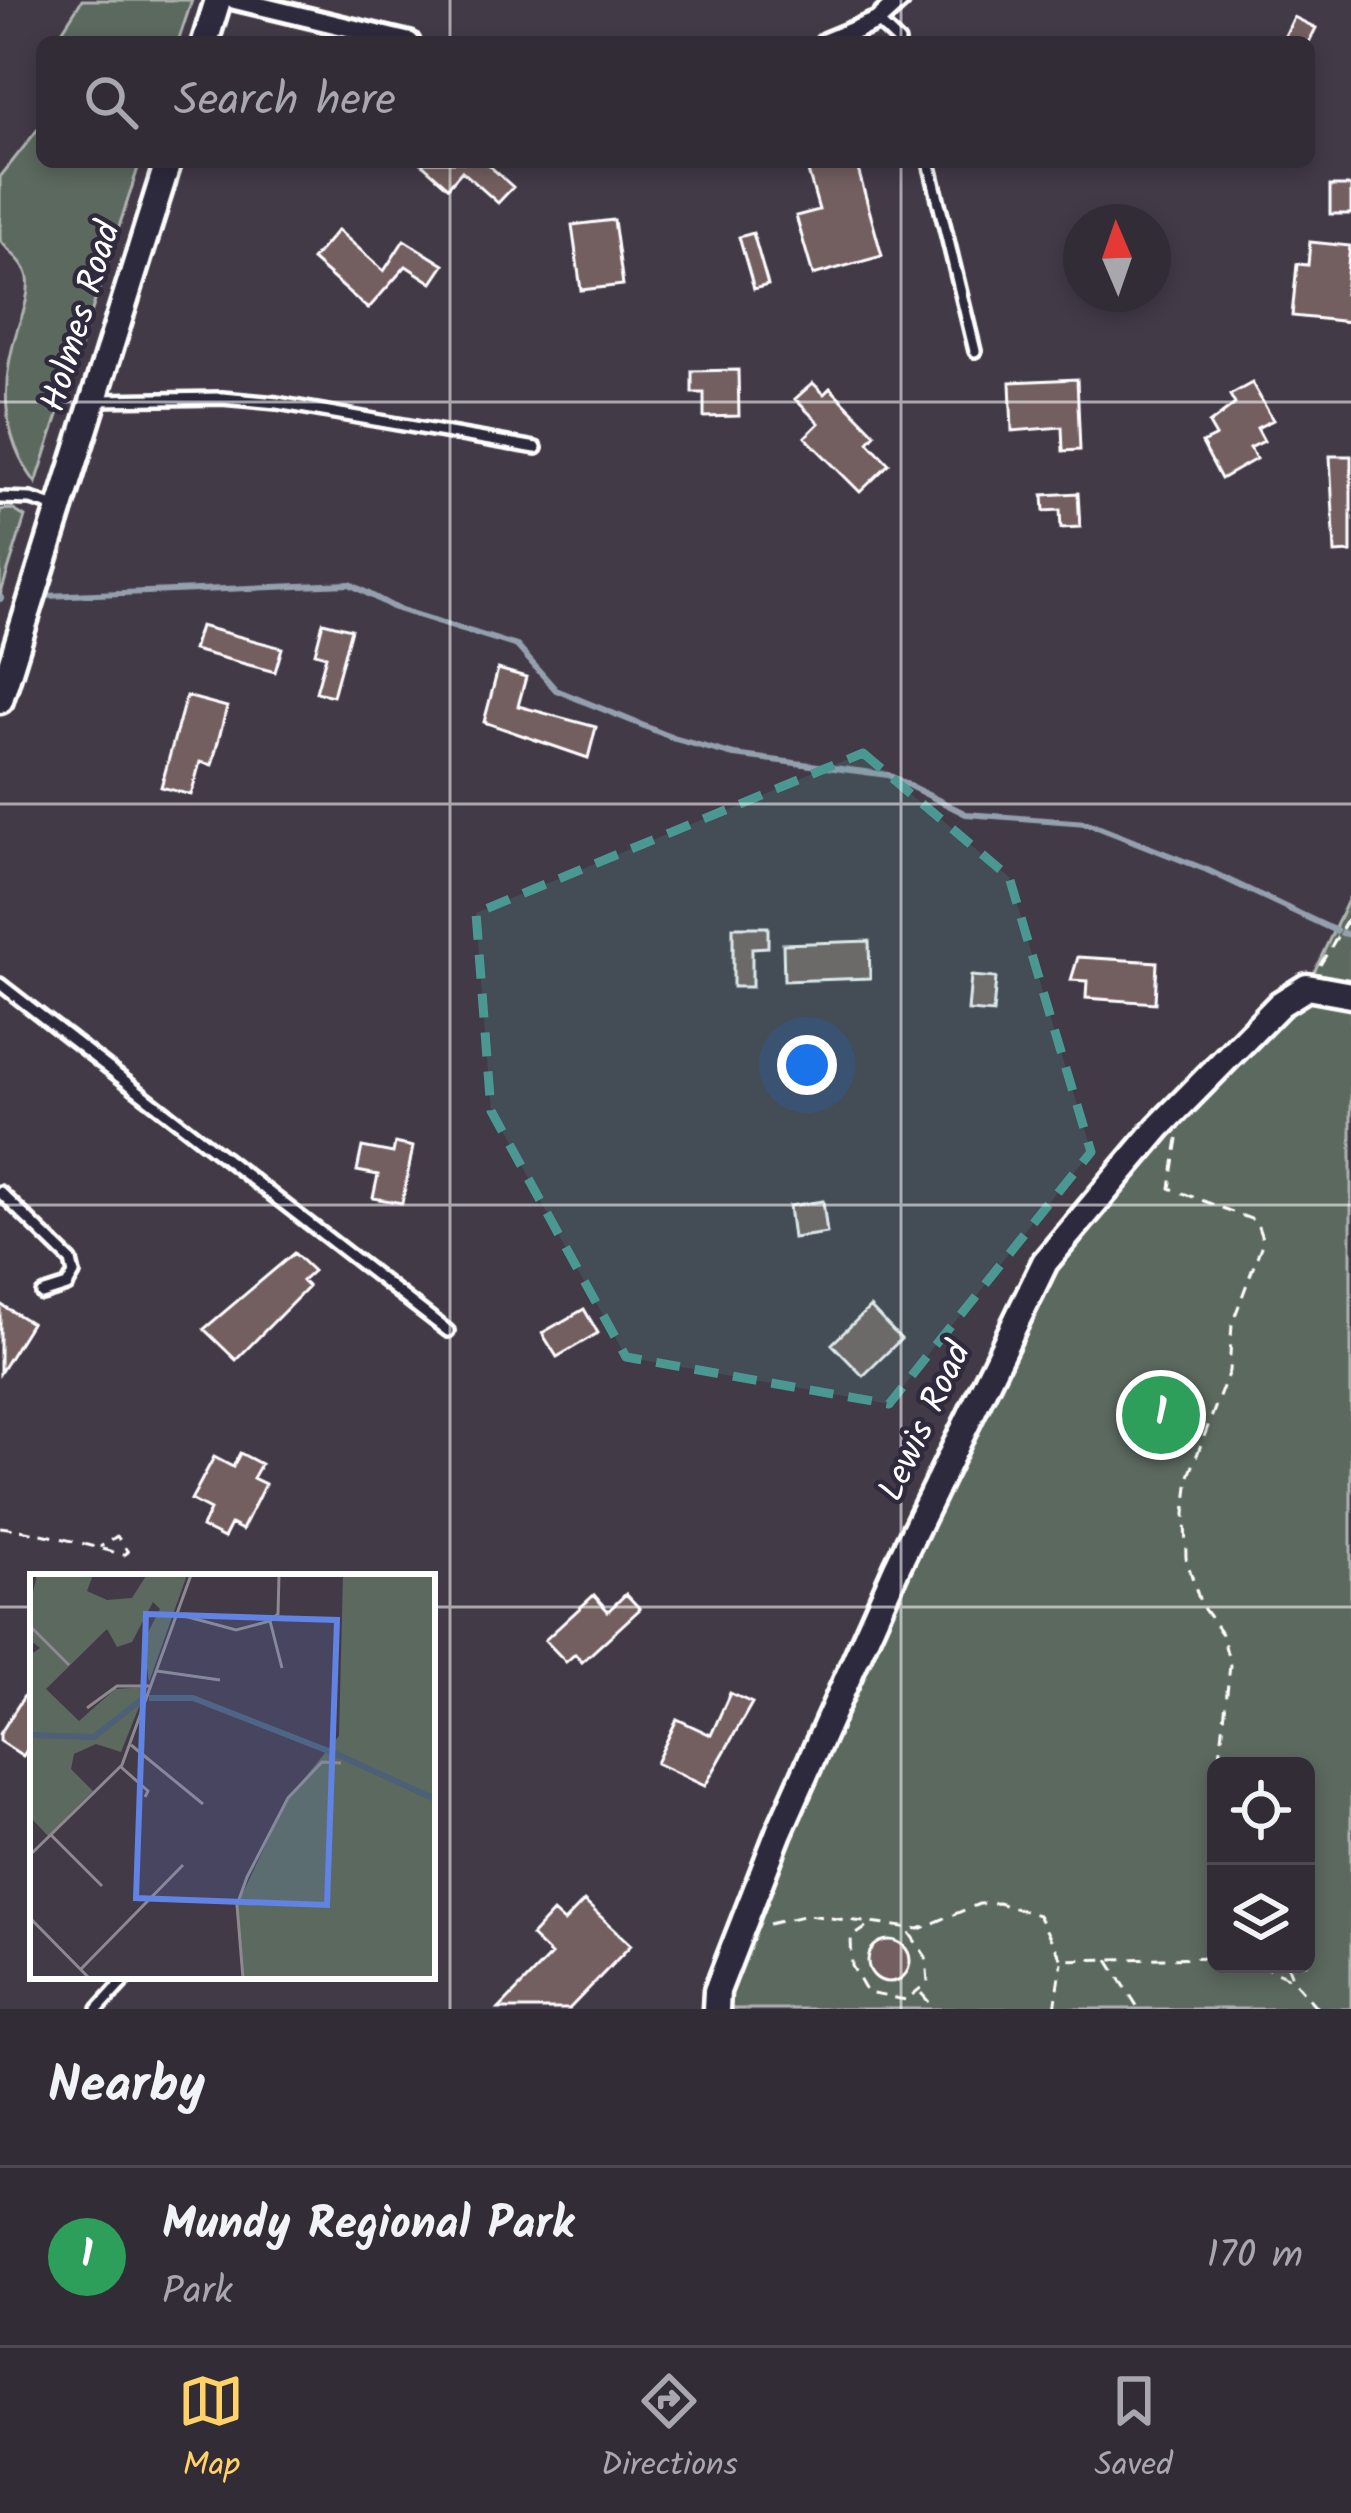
<!DOCTYPE html>
<html lang="en">
<head>
<meta charset="utf-8">
<style>
	:root { --surface:#322c36; --page:#3a343e; --text:#f1f3f6; --muted:#a8a7ad; --line:#4d4851; --accent:#ffd166 }
	body { margin:0; font-family:Kalam,sans-serif; background:var(--page); color:var(--text) }
	.controls { position:absolute; right:36px; bottom:36px; display:grid; overflow:hidden; border-radius:18px; box-shadow:0 6px 18px #0003 }
	.controls button { width:108px; height:108px; display:grid; place-items:center; padding:0; border:0; border-bottom:3px solid var(--line); background:var(--surface); color:var(--text); font:60px sans-serif }
	.compass { position:absolute; left:1063px; top:204px; width:108px; height:108px; border-radius:50%; background:var(--surface); box-shadow:0 6px 18px #0003; rotate:358deg }
	.you { position:absolute; left:807px; top:1065px; width:42px; height:42px; margin:-30px; border:9px solid #fff; border-radius:50%; background:#1a73e8; box-shadow:0 0 0 18px #1a73e833 }
	.badge { display:grid; place-items:center; width:78px; height:78px; border-radius:50%; background:var(--accent); color:#fff; font-size:39px; font-weight:700 }
	.pin { position:absolute; translate:-50% -50%; border:6px solid #fff; box-shadow:0 3px 12px #0006 }
	.list { margin:0; padding:0; list-style:none }
	h2 { display:flex; justify-content:space-between; align-items:center; height:156px; margin:0; padding:0 48px; font-size:51px }
	h2 small { font-size:39px; font-weight:400; color:var(--muted) }
	.list li { display:grid; grid-template-columns:78px 1fr auto; gap:36px; align-items:center; box-sizing:border-box; height:180px; padding:0 48px; border-top:3px solid var(--line) }
	.list b { display:block; font-size:45px; white-space:nowrap }
	.list p { margin:0; font-size:39px; white-space:nowrap; color:var(--muted) }
	.list em { font-size:39px; font-style:normal; color:var(--muted) }
	.icon { flex:none; width:66px; height:66px; fill:none; stroke:currentColor; stroke-width:2; stroke-linecap:round; stroke-linejoin:round }
	.map { position:relative; flex:none; width:1351px; height:2009px; overflow:hidden }
	.search { position:absolute; background:var(--surface); box-shadow:0 6px 18px #0003; left:36px; right:36px; top:36px; height:132px; display:flex; align-items:center; gap:30px; box-sizing:border-box; padding:0 42px; border-radius:18px; color:var(--muted); font-size:45px }
	.sheet { height:336px; background:var(--surface) }
	nav { display:flex; justify-content:space-around; align-items:center; box-sizing:border-box; height:168px; border-top:3px solid var(--line); background:var(--surface); font-size:33px; color:var(--muted) }
	nav a { display:grid; justify-items:center; gap:6px }
	nav .on { color:var(--accent) }
	.map>svg:first-child { display:block }
	.green { fill:#5c695f; stroke:#aeb4af; stroke-width:3; fill-rule:evenodd }
	.lines { fill:none; stroke-linecap:round; stroke-linejoin:round }
	.stream { stroke:#94a0ad; stroke-width:6 }
	.building { fill:#735f60; stroke:#fff; stroke-width:3 }
	.lane-casing { stroke:#fff; stroke-width:18 }
	.street-casing { stroke:#fff; stroke-width:26 }
	.secondary-casing { stroke:#fff; stroke-width:33 }
	.path { stroke:#fff; stroke-width:3; stroke-dasharray:12 9; stroke-linecap:butt }
	.lane { stroke:#2f2a3d; stroke-width:9 }
	.street { stroke:#2f2a3d; stroke-width:16 }
	.secondary { stroke:#2f2a3d; stroke-width:24 }
	.marked { fill:#4b9892; fill-opacity:0.2; stroke:#4b9892; stroke-width:9; stroke-dasharray:24 15; stroke-linejoin:round }
	.grid { fill:none; stroke:#fff; stroke-width:3; stroke-opacity:0.55 }
	.labels { text-anchor:middle; dominant-baseline:central; stroke-width:9; stroke-linejoin:round; paint-order:stroke }
	.street-label { font-size:36px; fill:#fff; stroke:#2f2a3d }
	.inset-river { fill:none; stroke:#4c6077; stroke-width:6 }
	.inset-road { fill:none; stroke:#8e8991; stroke-width:3 }
	.view { fill:#6183e4; fill-opacity:0.15; stroke:#6183e4; stroke-width:6 }
	.inset-edge { fill:none; stroke:#fff; stroke-width:6 }
</style>
</head>
<body>
<div class="map">
<svg width="1351" height="2009" viewBox="0 0 1351 2009">
	<rect width="100%" height="100%" fill="#433a48"/>
	<filter id="ink" filterUnits="userSpaceOnUse"><feTurbulence type="fractalNoise" baseFrequency=".00833" numOctaves="2"/><feDisplacementMap in="SourceGraphic" scale="24" xChannelSelector="R" yChannelSelector="G"/><feConvolveMatrix kernelMatrix="1 2 1 2 8 2 1 2 1" color-interpolation-filters="sRGB"/></filter>
	<g filter="url(#ink)">
		<path class="green" d="M 82,0 L 192,0 L 178,42 L 55,42 Z
			M 42,124 L 42,162 L 140,162 L 36,483 C 0,436 0,382 19,324 C 24,311 30,292 28,278 C 25,261 9,253 0,240 L 0,177 Z
			M 12,509 L 25,517 L 0,596 L 0,510 Z
			M 1351,894 L 1351,2009 L 716,2009 L 717,1991 L 1045,1262 L 1307,987 ZM 1216,1766 L 1306,1766 L 1306,1964 L 1216,1964 Z"/>
		<g class="lines">
			<path class="stream" d="M 45,596 L 350,584 L 395,608 L 517,646 L 556,690 L 676,739 L 734,755 L 888,775 L 966,814 L 1087,823 L 1207,870 L 1336,931
				M 0,599 L 2,598
				M 1342,933 L 1351,935"/>
		</g>
		<path class="building" d="M 1294,17 L 1316,28 L 1309,42 L 1282,42 Z
			M 420,162 L 485,162 L 513,187 L 498,203 L 462,171 L 448,187 Z
			M 815,162 L 856,162 L 882,256 L 813,275 L 796,216 L 819,210 L 806,164 Z
			M 1330,186 L 1351,186 L 1351,214 L 1330,214 Z
			M 614,220 L 623,285 L 581,290 L 572,225 Z
			M 338,230 L 384,271 L 404,240 L 444,265 L 432,283 L 406,266 L 368,309 L 312,260 Z
			M 753,233 L 768,285 L 754,289 L 739,237 Z
			M 1310,242 L 1350,246 L 1345,294 L 1351,295 L 1351,322 L 1292,316 L 1297,264 L 1308,265 Z
			M 738,370 L 739,416 L 704,417 L 704,393 L 692,393 L 692,371 Z
			M 1077,379 L 1080,450 L 1063,451 L 1062,427 L 1012,431 L 1010,382 Z
			M 813,383 L 824,394 L 830,388 L 875,434 L 868,442 L 889,464 L 860,492 L 805,437 L 819,423 L 795,399 Z
			M 1252,383 L 1273,420 L 1257,428 L 1264,441 L 1250,448 L 1256,459 L 1221,479 L 1202,443 L 1216,436 L 1209,424 L 1235,404 L 1230,395 Z
			M 1330,456 L 1351,456 L 1351,552 L 1335,553 Z
			M 1078,493 L 1080,527 L 1061,528 L 1060,510 L 1044,511 L 1043,495 Z
			M 323,622 L 351,629 L 333,696 L 316,692 L 326,656 L 315,653 Z
			M 200,626 L 282,648 L 275,672 L 193,650 Z
			M 498,669 L 526,677 L 518,706 L 596,727 L 588,758 L 484,722 Z
			M 186,696 L 227,707 L 212,765 L 200,762 L 191,795 L 161,787 Z
			M 733,927 L 768,927 L 768,947 L 752,948 L 752,987 L 733,987 Z
			M 869,941 L 870,978 L 784,981 L 783,944 Z
			M 1078,957 L 1157,962 L 1155,1003 L 1086,998 L 1087,981 L 1071,980 Z
			M 971,976 L 996,978 L 993,1013 L 968,1011 Z
			M 395,1143 L 413,1147 L 402,1203 L 373,1198 L 378,1175 L 357,1171 L 362,1147 L 393,1153 Z
			M 823,1201 L 827,1233 L 793,1238 L 789,1206 Z
			M 294,1253 L 313,1271 L 302,1281 L 308,1287 L 236,1360 L 204,1329 Z
			M 0,1304 L 31,1323 L 0,1373 Z
			M 870,1307 L 901,1339 L 863,1376 L 832,1344 Z
			M 584,1309 L 598,1333 L 557,1357 L 542,1333 Z
			M 240,1453 L 261,1464 L 253,1478 L 265,1484 L 242,1530 L 231,1524 L 224,1538 L 202,1527 L 210,1510 L 191,1500 L 214,1457 L 233,1467 Z
			M 626,1594 L 640,1609 L 582,1662 L 575,1654 L 566,1662 L 545,1640 L 594,1595 L 608,1611 Z
			M 33,1682 L 33,1740 L 23,1756 L 0,1741 L 0,1734 Z
			M 730,1693 L 752,1703 L 705,1786 L 656,1763 L 677,1719 L 711,1735 Z
			M 584,1901 L 631,1945 L 569,2009 L 499,2009 L 551,1955 L 531,1936 L 553,1912 L 564,1922 Z
			M868 1961a21 21 0 1 1 42 0a21 21 0 1 1-42 0Z"/>
		<g class="lines">
			<defs>
				<path id="lane" d="M 877,21 L 899,42
					M 929,162 L 975,351
					M 99,400 L 222,398 L 277,403 L 536,448
					M 0,498 L 31,499 L 59,508
					M 0,984 L 448,1331
					M 0,1192 L 71,1261 L 74,1274 L 67,1286 L 42,1294
					M 98,2009 L 128,1976"/>
				<path id="street" d="M 235,0 L 410,42
					M 826,42 L 877,21 L 900,0"/>
				<path id="secondary" d="M 205,42 L 218,0
					M 0,700 L 168,162
					M 716,2009 L 717,1991 L 779,1832 L 897,1567 L 1045,1262 L 1159,1127 L 1280,1004 L 1307,987 L 1351,995"/>
			</defs>
			<use href="#lane" class="lane-casing"/>
			<use href="#street" class="street-casing"/>
			<use href="#secondary" class="secondary-casing"/>
			<path class="path" d="M 1320,965 L 1351,914
				M 1178,1139 L 1170,1188 L 1256,1221 L 1263,1241 L 1232,1324 L 1229,1371 L 1189,1476 L 1185,1514 L 1186,1558 L 1201,1605 L 1222,1634 L 1230,1665 L 1219,1766
				M 0,1527 C 44,1533 82,1543 124,1555 L 128,1552 L 117,1536 L 100,1547
				M 1216,1780 L 1216,1791
				M 769,1924 L 807,1915 L 919,1929 L 979,1904 L 998,1903 L 1038,1915 L 1062,1960 L 1216,1957
				M 867,1927 L 851,1938 L 852,1966 L 867,1993 L 906,2000 L 928,1982 L 926,1957 L 908,1931
				M 1108,1960 L 1139,2009
				M 1258,1964 L 1292,1979 L 1318,2009
				M 1287,1964 L 1292,1977
				M 921,1993 L 935,2009
				M 1055,2009 L 1062,1962"/>
			<use href="#lane" class="lane"/>
			<use href="#street" class="street"/>
			<use href="#secondary" class="secondary"/>
		</g>
	</g>
	<path class="marked" d="M 863,753 L 1009,877 L 1091,1152 L 889,1404 L 626,1357 L 491,1111 L 476,913 Z"/>
	<path class="grid" d="M 450,0 L 450,42M 901,0 L 901,42M 450,162 L 450,2009M 901,162 L 901,2009M 0,402 L 1351,402M 0,804 L 1351,804M 0,1205 L 1351,1205M 0,1607 L 33,1607M 432,1607 L 1351,1607"/>
	<g class="labels">
		<g class="street-label">
			<text transform="translate(82 317) rotate(-73)">Holmes Road</text>
			<text transform="translate(926 1422) rotate(-65)">Lewis Road</text>
		</g>
	</g>
	<g transform="translate(30 1574)">
		<rect width="405" height="405" fill="#433a48"/>
		<path d="M 7,1 L 63,1 L 57,17 L 77,26 L 102,24 L 116,2 L 157,1 L 119,108 L 113,68 L 130,35 L 123,28 L 102,68 L 87,73 L 77,55 L 16,115 L 49,147 L 85,115 L 117,113 L 91,178 L 66,170 L 44,180 L 41,195 L 63,217 L 18,262 L 0,243 L 0,81 L 10,74 L 0,66 L 0,31 ZM 313,1 L 405,1 L 405,404 L 213,404 L 207,331 L 258,224 L 309,162 Z" fill="#5c695f"/>
		<path class="inset-river" d="M 119,124 L 163,124 L 301,178M 0,161 L 64,163 L 112,125M 304,179 L 405,225"/>
		<path class="inset-road" d="M 147,40 L 206,56 L 240,47 L 248,40 L 249,1M 240,47 L 252,94M 0,52 L 39,91M 127,97 L 190,106M 57,134 L 87,112 L 122,112M 101,171 L 173,230M 91,193 L 118,217 L 115,223M 21,261 L 72,312M 0,281 L 92,191 L 161,1M 0,344 L 59,404M 50,396 L 153,291M 213,404 L 207,331 L 217,303 L 258,224 L 292,188 L 311,189"/>
		<path class="view" d="M 116,40 L 307,46 L 297,331 L 106,324 Z"/>
		<rect width="405" height="405" class="inset-edge"/>
	</g>
</svg>
<div class="controls">
<button><svg class="icon" aria-label="locate" viewBox="0 0 24 24"><circle cx="12" cy="12" r="6"/><path d="M12 2v4M12 18v4M2 12h4M18 12h4"/></svg></button>
<button><svg class="icon" aria-label="layers" viewBox="0 0 24 24"><path d="M12 4l9 5-9 5-9-5zM3 14l9 5 9-5"/></svg></button>
</div>
<svg class="compass" viewBox="-18 -18 36 36"><path d="M0-13l5 13h-10z" fill="#e53935"/><path d="M0 13l5-13h-10z" fill="#a8a7ad"/></svg>
<div class="you"></div>
<div class="pin badge" style="left:1161px;top:1415px;background:#2e9e5b">1</div>
<div class="search"><svg class="icon" aria-label="search" viewBox="0 0 24 24"><circle cx="10" cy="10" r="6"/><path d="M15 15l6 6"/></svg>Search here</div>
</div>
<section class="sheet">
<h2>Nearby<small></small></h2>
<ul class="list">
<li><span class="badge" style="background:#2e9e5b">1</span><div><b>Mundy Regional Park</b><p>Park</p></div><em>170 m</em></li>
</ul>
</section>
<nav>
<a class="on"><svg class="icon" aria-label="map" viewBox="0 0 24 24"><path d="M3 6l6-2 6 2 6-2v14l-6 2-6-2-6 2zM9 4v14M15 6v14"/></svg>Map</a>
<a><svg class="icon" aria-label="directions" viewBox="0 0 24 24"><path d="M12 3l9 9-9 9-9-9zM9 14v-3h6M13 9l2 2-2 2"/></svg>Directions</a>
<a><svg class="icon" aria-label="saved" viewBox="0 0 24 24"><path d="M7 4h10v16l-5-4-5 4z"/></svg>Saved</a>
</nav>
</body>
</html>
